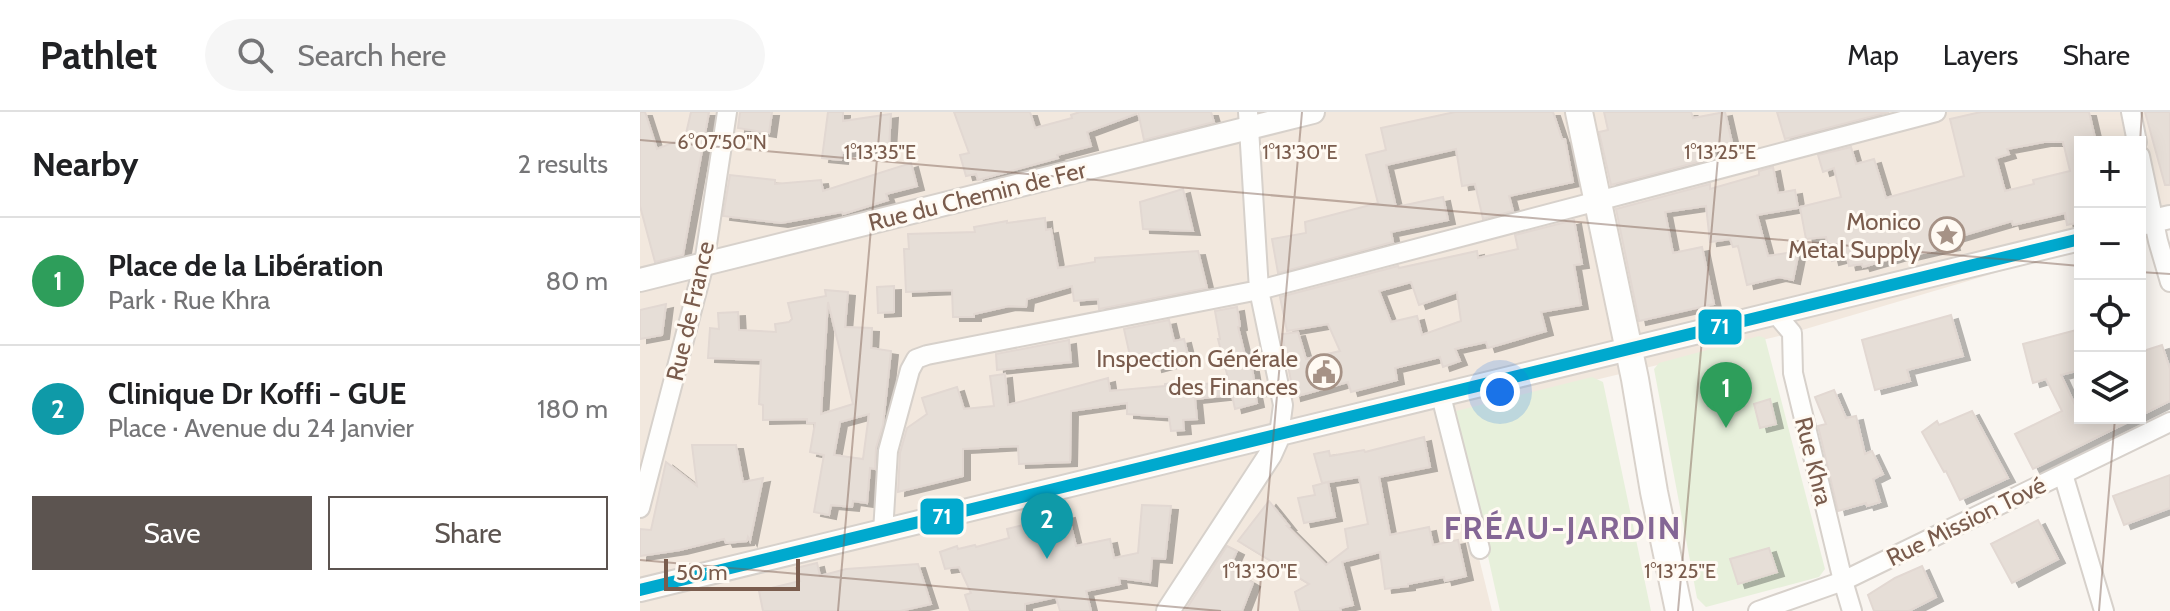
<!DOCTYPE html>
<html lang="en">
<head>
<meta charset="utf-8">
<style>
	:root { --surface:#fff; --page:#f6f6f6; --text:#202124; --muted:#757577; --line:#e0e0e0; --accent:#5c5450 }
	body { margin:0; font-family:Cabin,sans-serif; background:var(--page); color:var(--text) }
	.controls { position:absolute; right:24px; top:24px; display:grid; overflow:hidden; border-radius:0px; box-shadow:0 4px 20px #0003 }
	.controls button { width:72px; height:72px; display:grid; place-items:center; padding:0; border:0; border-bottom:2px solid var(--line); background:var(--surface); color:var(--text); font:40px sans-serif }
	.scale { position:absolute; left:24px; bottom:20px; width:136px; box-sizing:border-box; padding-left:8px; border:4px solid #7a5c4d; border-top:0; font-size:22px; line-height:28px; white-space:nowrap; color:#7a5c4d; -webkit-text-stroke:6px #fffaf3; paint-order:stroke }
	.you { position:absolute; left:860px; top:280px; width:28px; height:28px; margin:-20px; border:6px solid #fff; border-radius:50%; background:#1a73e8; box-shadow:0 0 0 12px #1a73e833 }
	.badge { display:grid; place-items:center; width:52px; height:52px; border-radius:50%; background:var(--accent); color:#fff; font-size:26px; font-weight:700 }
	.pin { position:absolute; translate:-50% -66px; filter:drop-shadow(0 2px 4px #0008) }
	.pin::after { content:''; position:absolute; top:42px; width:28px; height:24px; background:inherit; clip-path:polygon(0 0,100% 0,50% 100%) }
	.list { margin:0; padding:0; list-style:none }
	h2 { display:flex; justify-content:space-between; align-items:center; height:104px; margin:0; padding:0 32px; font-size:34px }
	h2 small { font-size:26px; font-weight:400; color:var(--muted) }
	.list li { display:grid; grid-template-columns:52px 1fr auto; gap:24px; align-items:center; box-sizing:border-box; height:128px; padding:0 32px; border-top:2px solid var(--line) }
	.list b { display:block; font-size:30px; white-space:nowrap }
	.list p { margin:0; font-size:26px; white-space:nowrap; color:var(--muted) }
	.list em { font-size:26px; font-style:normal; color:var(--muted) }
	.actions { display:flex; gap:16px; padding:24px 32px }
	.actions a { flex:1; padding:18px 0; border:2px solid var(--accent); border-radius:0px; text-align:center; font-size:28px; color:var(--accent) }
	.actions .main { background:var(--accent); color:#fff }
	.icon { flex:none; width:44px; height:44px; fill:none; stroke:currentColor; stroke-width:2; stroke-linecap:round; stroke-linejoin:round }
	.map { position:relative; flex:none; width:1530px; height:499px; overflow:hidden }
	header { display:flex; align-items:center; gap:48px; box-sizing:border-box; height:112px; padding:0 40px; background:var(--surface); border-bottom:2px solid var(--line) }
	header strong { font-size:38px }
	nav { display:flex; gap:44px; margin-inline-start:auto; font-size:28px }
	.search { width:560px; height:72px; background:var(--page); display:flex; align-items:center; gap:20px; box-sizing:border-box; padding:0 28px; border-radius:44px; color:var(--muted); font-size:30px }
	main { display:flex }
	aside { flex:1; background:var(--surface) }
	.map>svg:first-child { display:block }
	.residential { fill:#f2e8de }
	.green { fill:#e7f0db }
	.building { fill:#e6ded7; stroke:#e2d8d2; stroke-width:2; fill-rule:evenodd; filter:url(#shadow) }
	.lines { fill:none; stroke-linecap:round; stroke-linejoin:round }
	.minor-casing { stroke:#d7d1cb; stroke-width:22 }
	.tertiary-casing { stroke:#d7d1cb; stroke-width:26 }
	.secondary-casing { stroke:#d9d2cb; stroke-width:30 }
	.minor { stroke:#fefefd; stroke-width:18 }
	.tertiary { stroke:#fefefd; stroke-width:22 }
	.secondary { stroke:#fefefd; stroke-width:26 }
	.bus-1-casing { stroke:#fffaf3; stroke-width:18 }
	.bus-1 { stroke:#00a9ce; stroke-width:12 }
	.ticks { fill:none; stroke:#7a5c4d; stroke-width:2; stroke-opacity:0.45 }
	.labels { text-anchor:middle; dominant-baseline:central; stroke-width:6; stroke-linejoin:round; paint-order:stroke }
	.street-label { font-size:24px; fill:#7a5c4d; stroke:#fffaf3 }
	.poi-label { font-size:24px; fill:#7a5c4d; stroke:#fffaf3; text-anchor:end }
	.district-label { font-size:32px; font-weight:bold; letter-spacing:2px; fill:#846695; stroke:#fffaf3 }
	.ticks-label { font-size:20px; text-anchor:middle; fill:#7a5c4d; stroke:#fffaf3; stroke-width:6; stroke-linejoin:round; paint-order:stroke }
	.line-badge { stroke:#fffaf3; stroke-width:3 }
	.badge-label { font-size:22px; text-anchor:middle; font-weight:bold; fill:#fff }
</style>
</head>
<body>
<header>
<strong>Pathlet</strong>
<div class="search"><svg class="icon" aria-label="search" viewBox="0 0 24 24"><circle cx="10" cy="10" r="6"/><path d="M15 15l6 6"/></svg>Search here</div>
<nav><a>Map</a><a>Layers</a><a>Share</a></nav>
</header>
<main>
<aside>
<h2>Nearby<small>2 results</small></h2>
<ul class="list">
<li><span class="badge" style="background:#2e9e5b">1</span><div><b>Place de la Libération</b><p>Park · Rue Khra</p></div><em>80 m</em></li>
<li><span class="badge" style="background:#0f9aa8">2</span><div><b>Clinique Dr Koffi - GUE</b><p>Place · Avenue du 24 Janvier</p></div><em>180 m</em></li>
</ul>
<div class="actions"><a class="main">Save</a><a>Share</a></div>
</aside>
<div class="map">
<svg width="1530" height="499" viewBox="0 0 1530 499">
	<defs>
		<filter id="shadow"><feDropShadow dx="7" dy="4" stdDeviation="0" flood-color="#0004"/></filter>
	</defs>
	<rect width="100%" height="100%" fill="#f9f5f0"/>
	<path class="residential" d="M 0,0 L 1530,0 L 1530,109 L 1500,118 L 1500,30 L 1440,30 L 1440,136 L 1152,221 L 804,304 L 852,499 L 0,499 Z"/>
	<path class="green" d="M 1119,224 L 1125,226 L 1185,457 L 1179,465 L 1066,495 L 1057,486 L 1014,257 L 1019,251 Z
		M 952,265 L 963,270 L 1011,499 L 860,499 L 816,299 Z"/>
	<path class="building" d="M 0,0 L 5,0 L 17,37 L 45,26 L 51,0 L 69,0 L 43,143 L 15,150 L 0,94 Z
		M 100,0 L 132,0 L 129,21 L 98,16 Z
		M 188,0 L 203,0 L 203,9 L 251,2 L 249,34 L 202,41 L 201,48 L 182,46 Z
		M 314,0 L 390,0 L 395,16 L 432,6 L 431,3 L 440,0 L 496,0 L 496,2 L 447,20 L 451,34 L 417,43 L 418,46 L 338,68 L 336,62 L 326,64 L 320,43 L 329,41 Z
		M 498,0 L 571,0 L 574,10 L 504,28 Z
		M 815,0 L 913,0 L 922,27 L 925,27 L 933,70 L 869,84 L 873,99 L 843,107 L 835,72 L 822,74 L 816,37 L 746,53 L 756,95 L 803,85 L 808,108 L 751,120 L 753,130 L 638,161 L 632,127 L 666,121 L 665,110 L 738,91 L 726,43 L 746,38 L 741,16 Z
		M 964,0 L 1051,0 L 1053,6 L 1085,0 L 1093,35 L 1065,41 L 1066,48 L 971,73 L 959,20 L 968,18 Z
		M 1137,0 L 1249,0 L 1145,27 Z
		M 1341,0 L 1449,0 L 1456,30 L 1440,30 L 1440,110 L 1427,113 L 1425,101 L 1373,113 L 1372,109 L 1311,127 L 1313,134 L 1265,145 L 1264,143 L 1223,155 L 1222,152 L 1209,154 L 1207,145 L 1192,149 L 1186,125 L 1166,127 L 1160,95 L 1201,85 L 1194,56 L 1183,60 L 1178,43 L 1211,35 L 1216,52 L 1234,47 L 1246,86 L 1324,64 L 1310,7 ZM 1404,30 L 1423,30 L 1430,59 L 1393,68 L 1394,72 L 1365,79 L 1356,46 L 1369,42 L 1367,37 Z
		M 1505,0 L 1530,0 L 1530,73 L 1525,73 Z
		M 271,51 L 277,74 L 246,82 L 248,88 L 203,102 L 202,100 L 141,111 L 83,104 L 90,63 L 135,68 L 135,72 L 181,68 L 183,79 Z
		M 1133,55 L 1138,81 L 1155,78 L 1158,96 L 1117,103 L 1128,144 L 1159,139 L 1153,168 L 1139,165 L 1107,173 L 1098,134 L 1093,135 L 1090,127 L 1070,130 L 1066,94 L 1025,100 L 1033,141 L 1062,135 L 1074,192 L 999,209 L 976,97 L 1070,72 L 1070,77 L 1119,63 L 1119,59 Z
		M 543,77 L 553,119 L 503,117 L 500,90 Z
		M 405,106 L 406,118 L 411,117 L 418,156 L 455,150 L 455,146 L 558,139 L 567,176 L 459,197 L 458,187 L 434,189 L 432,174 L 387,187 L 386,195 L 369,194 L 334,202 L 334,205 L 313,205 L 312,178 L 266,180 L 264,137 L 269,137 L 268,122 L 335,120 L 334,115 L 367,109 L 367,111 Z
		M 934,108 L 942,152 L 934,153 L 941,193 L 901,200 L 906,219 L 848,236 L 846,230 L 815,237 L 820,249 L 803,255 L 800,245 L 755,256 L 757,268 L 711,280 L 708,270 L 654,285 L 642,222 L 658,220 L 666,247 L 700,239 L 688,212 L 647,219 L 640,185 L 758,154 L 759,156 L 837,139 L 838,146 L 878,137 L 875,123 ZM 771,170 L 779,193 L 817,180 L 821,209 L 782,223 L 777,204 L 751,210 L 739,179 Z
		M 254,174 L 254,200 L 238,201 L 237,175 Z
		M 185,178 L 208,180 L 205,215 L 232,216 L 231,236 L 251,239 L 243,313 L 236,336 L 235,357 L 230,356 L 227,391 L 213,389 L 212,395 L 191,393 L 189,403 L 174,400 L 184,343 L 170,340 L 175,311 L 167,311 L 167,307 L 123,308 L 123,293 L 119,292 L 121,248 L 68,246 L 70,216 L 79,217 L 78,201 L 98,200 L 99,218 L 136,220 L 135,212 L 149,210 L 152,207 L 148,191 L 186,184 ZM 188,190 L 213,292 L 181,302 ZM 229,302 L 223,347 L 194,343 L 200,310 Z
		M 26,192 L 22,223 L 0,227 L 0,198 Z
		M 597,195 L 600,214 L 598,215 L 608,256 L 612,256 L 614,268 L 619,268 L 620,280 L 615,281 L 617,291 L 595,297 L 592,283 L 555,287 L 557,307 L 543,308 L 544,318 L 531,319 L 529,305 L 487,302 L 487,291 L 431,299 L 430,350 L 379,352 L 378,334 L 323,337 L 323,364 L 258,380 L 260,341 L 267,316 L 287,302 L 282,286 L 317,275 L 324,297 L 354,294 L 350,264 L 365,262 L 368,293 L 468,266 L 470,279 L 525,274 L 525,272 L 538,270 L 538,274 L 589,270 L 578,227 L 580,227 L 575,199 Z
		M 1311,203 L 1323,244 L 1267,258 L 1270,269 L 1235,278 L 1222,228 Z
		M 529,208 L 534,229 L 544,227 L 549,247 L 515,256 L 512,241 L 490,244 L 484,217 Z
		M 1440,217 L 1440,258 L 1421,263 L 1435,293 L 1440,290 L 1440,306 L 1496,306 L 1393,357 L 1375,322 L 1422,299 L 1406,267 L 1393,271 L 1383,232 Z
		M 429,228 L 431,250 L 357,258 L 356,242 Z
		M 1522,233 L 1530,257 L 1530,289 L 1500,304 L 1500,240 Z
		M 1194,278 L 1206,306 L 1216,304 L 1225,342 L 1232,339 L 1243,362 L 1233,367 L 1240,390 L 1227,394 L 1226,391 L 1198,399 L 1178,314 L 1186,312 L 1175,285 Z
		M 1130,287 L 1136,312 L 1120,316 L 1114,292 Z
		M 1332,299 L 1368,366 L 1320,388 L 1306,359 L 1304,360 L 1282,320 L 1297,309 L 1299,313 Z
		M 784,325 L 790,355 L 739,365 L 750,423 L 789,415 L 793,433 L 818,428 L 826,464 L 805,469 L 804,465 L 768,472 L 768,474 L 745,477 L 740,440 L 702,450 L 713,493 L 700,496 L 701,499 L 660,499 L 655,480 L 669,472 L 598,429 L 629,389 L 649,414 L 647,414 L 686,453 L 708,436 L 705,417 L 728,412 L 719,365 L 682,371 L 674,342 L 689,339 L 690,344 L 724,338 L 725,340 Z
		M 52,333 L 96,333 L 103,370 L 123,366 L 110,429 L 108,425 L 107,429 L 86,431 L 84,427 L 40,438 L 0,444 L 0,417 L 11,418 L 26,350 L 57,374 Z
		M 1530,363 L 1530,396 L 1484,413 L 1473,384 Z
		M 688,370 L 695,405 L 664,411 L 658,386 L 675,383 L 673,374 Z
		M 502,393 L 531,394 L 525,447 L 512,446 L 510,470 L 479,466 L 480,472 L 446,479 L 451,499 L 420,499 L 416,485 L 385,492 L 385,499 L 330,499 L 325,483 L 331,481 L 319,455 L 305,457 L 300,440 L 317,434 L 318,437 L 335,433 L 336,435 L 369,426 L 367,417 L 428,402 L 436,434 L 470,427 L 474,446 L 498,441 Z
		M 1398,408 L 1418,447 L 1372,471 L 1351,432 Z
		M 587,434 L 597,439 L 589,456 L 613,471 L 602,499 L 545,499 Z
		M 1129,436 L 1137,460 L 1098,472 L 1090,447 Z
		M 177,451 L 180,464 L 206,457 L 278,452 L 291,492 L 260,499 L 123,499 L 119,479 L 160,469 L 156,456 Z
		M 1282,454 L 1296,485 L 1269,499 L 1234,499 L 1228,483 L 1255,466 Z"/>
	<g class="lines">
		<defs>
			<path id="minor" d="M 608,0 L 619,178 L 643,293 L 639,323
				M 1491,0 L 1497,30
				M 1500,44 L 1518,129 L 1530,170
				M 1136,202 L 1152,221 L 1153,261 L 1203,469 L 1212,499
				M 801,284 L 840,437
				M 1423,362 L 1464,499
				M 0,396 L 64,152 L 87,0
				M 243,420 L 248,339 L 270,258 L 276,247 L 287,243 L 619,178 L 1296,0
				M 1118,499 L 1203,469 L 1530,310"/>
			<path id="tertiary" d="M 1500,112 L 1530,105
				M 0,168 L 673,0
				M 0,478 L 1440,127
				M 528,499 L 630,343 L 639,323"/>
			<path id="secondary" d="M 939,0 L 995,267 L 1014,380 L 1039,499"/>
		</defs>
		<use href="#minor" class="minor-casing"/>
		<use href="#tertiary" class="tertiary-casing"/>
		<use href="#secondary" class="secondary-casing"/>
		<use href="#minor" class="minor"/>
		<use href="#tertiary" class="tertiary"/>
		<use href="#secondary" class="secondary"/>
		<defs>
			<path id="bus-1" d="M 0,478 L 1440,127"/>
		</defs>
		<use href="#bus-1" class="bus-1-casing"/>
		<use href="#bus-1" class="bus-1"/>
	</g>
	<path class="ticks" d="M 0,28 L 1440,154M 1500,30 L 1502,0M 1500,160 L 1530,162M 0,448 L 581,499M 198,499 L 241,0M 618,499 L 662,0M 1038,499 L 1082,0M 1459,499 L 1475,306"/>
	<defs>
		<symbol id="sight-ring" viewBox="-11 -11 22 22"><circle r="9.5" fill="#fffaf3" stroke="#a69286" stroke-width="1.5"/><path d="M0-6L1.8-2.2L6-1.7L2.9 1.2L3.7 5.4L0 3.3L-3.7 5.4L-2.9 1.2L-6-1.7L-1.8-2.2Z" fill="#a69286"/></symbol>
		<symbol id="civic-ring" viewBox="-11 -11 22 22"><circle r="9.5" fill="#fffaf3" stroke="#a69286" stroke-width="1.5"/><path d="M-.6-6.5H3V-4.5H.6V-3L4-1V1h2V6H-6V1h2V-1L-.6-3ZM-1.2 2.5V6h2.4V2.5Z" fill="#a69286"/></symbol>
	</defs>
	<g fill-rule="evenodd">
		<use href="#sight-ring" x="1287" y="103" width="40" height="40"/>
		<use href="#civic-ring" x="664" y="240" width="40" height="40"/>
	</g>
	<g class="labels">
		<g class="street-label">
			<text transform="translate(337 84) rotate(-14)">Rue du Chemin de Fer</text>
			<text transform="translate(50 199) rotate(-77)">Rue de France</text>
			<text transform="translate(1174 349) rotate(76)">Rue Khra</text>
			<text transform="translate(1326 409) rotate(-26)">Rue Mission Tové</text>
		</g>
		<g class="poi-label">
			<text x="1281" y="109">Monico<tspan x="1281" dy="28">Metal Supply</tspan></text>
			<text x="658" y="246">Inspection Générale<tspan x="658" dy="28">des Finances</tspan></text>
		</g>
		<g class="district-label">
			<text x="923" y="415">FRÉAU-JARDIN</text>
		</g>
	</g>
	<g class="ticks-label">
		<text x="82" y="37">6°07'50"N</text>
		<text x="240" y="47">1°13'35"E</text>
		<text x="660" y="47">1°13'30"E</text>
		<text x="1080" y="47">1°13'25"E</text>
		<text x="620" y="466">1°13'30"E</text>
		<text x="1040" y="466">1°13'25"E</text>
	</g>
	<g class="line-badge">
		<rect x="1057" y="196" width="46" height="38" rx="8" fill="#00a9ce"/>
		<rect x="279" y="385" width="46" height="39" rx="8" fill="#00a9ce"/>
	</g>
	<g class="badge-label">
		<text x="1080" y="222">71</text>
		<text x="302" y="412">71</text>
	</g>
</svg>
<div class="controls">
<button>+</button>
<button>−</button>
<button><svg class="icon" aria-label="locate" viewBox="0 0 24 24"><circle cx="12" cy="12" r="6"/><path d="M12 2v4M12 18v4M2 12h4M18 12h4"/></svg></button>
<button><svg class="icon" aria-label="layers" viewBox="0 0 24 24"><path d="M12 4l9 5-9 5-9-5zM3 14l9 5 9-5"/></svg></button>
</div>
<div class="scale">50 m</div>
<div class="you"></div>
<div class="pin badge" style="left:1086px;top:316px;background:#2e9e5b">1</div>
<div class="pin badge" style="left:407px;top:447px;background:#0f9aa8">2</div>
</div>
</main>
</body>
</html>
